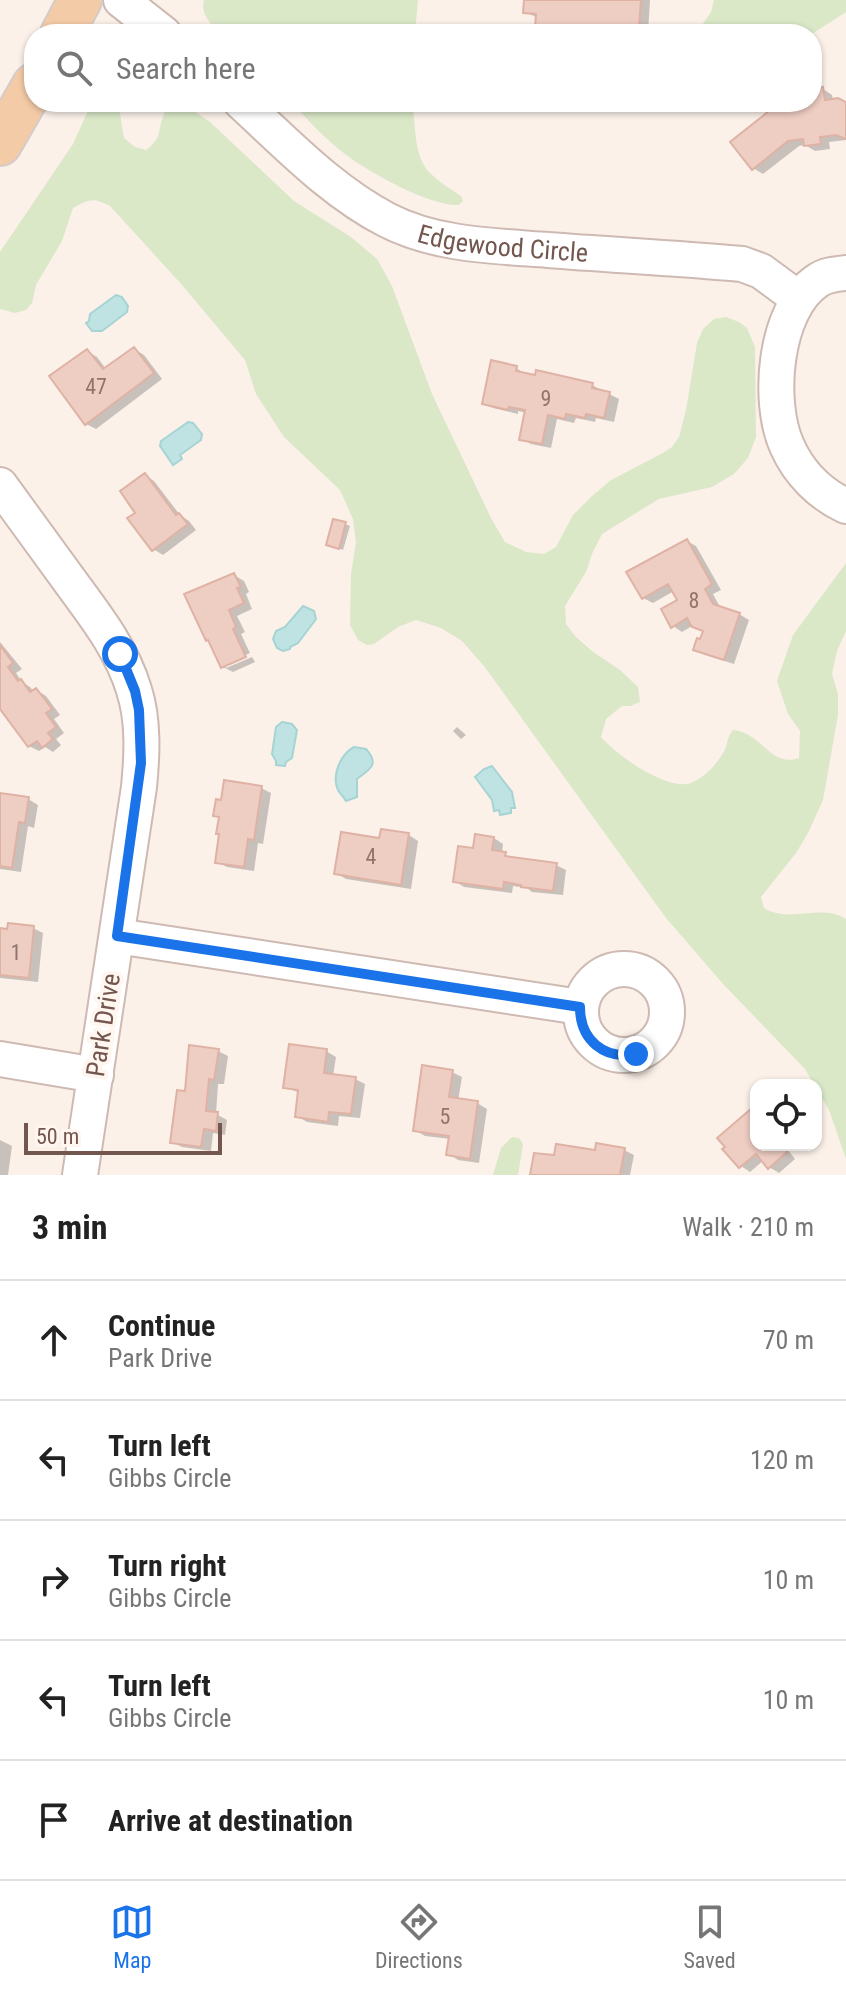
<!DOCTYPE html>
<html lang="en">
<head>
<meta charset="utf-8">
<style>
	:root { --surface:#fff; --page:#f2f2f2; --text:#222; --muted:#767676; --line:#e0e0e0; --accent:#1a73e8 }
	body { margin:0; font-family:"Roboto Condensed",sans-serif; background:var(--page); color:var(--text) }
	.controls { position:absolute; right:24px; bottom:24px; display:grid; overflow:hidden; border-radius:16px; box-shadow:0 2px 6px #0004 }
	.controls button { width:72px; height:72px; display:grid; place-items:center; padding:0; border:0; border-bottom:2px solid var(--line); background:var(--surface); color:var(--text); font:40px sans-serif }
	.scale { position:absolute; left:24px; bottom:20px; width:198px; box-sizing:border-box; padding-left:8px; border:4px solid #73564e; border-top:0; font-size:22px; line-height:28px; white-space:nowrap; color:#73564e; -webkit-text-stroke:6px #fef6ef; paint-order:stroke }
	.stop { position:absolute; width:24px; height:24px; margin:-18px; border:6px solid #1a73e8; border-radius:50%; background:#fff }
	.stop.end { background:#1a73e8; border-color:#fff; box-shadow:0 2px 8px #0008 }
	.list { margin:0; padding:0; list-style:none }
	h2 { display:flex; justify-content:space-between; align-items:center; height:104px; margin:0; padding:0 32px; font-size:34px }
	h2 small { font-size:26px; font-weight:400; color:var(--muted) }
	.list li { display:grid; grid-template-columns:52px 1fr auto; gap:24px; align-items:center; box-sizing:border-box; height:120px; padding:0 32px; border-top:2px solid var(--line) }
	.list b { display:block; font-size:30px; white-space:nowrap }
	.list p { margin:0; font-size:26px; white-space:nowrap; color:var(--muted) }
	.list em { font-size:26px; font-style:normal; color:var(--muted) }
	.icon { flex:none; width:44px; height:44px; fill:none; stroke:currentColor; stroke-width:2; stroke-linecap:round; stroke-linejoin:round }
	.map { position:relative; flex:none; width:846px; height:1175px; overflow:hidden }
	.search { position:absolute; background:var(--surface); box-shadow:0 2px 6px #0004; left:24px; right:24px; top:24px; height:88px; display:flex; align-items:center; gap:20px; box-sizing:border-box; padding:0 28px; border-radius:32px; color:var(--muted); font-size:30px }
	.sheet { height:704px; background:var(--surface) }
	nav { display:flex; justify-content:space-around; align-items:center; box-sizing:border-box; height:112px; border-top:2px solid var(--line); background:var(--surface); font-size:22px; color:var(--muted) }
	nav a { display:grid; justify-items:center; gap:4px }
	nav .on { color:var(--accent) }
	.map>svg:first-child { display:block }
	.green { fill:#dae8c8 }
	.water { fill:#bfe3e3; stroke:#a6d4d4; stroke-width:2 }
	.shadow { fill:#0003 }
	.building { fill:#eecdc3; stroke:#dfb2a4; stroke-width:2 }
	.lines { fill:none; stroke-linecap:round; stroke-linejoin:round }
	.minor-casing { stroke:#cebab2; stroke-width:38 }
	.major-casing { stroke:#d5ccca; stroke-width:46 }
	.minor { stroke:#fff; stroke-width:34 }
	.major { stroke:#f4cba7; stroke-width:42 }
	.route { stroke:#1a73e8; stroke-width:10 }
	.labels { text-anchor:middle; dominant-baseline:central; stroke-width:8; stroke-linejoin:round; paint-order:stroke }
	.number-label { font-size:22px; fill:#92746b }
	.street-label { font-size:26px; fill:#73564e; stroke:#fef6ef }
</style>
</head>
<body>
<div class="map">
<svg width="846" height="1175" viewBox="0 0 846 1175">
	<rect width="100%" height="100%" fill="#fbf1e9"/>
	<path class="green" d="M 204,0 L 418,0 L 415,34 L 220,34 C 211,24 200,14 204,0 Z
		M 714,0 L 846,0 L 846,12 L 812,34 L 696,34 L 711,12 Z
		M 94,102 L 118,102 L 124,138 L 135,147 L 146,150 C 163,138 157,130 164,114 C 165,112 171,105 173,103 L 186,106 L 209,121 L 294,201 L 351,237 L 377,259 L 392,286 L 432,394 L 491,518 L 505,542 L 526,552 L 544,554 L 556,547 L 573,515 L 591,497 L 611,480 L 663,453 L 672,447 L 679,437 L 686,410 L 697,343 L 703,329 L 714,319 L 726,317 L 739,322 L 747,328 L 755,347 L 756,437 L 748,458 L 734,474 L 712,487 L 659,499 L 602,534 L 592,554 L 586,572 L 565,606 L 566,624 L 576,637 L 592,651 L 620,670 L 638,687 L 640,702 L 630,706 L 622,706 L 606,719 L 601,737 C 617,755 661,787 687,784 C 691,784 699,779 703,776 C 712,769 722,757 726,747 C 728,740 728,736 733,730 C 763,733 770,768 799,758 L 800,731 L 788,714 L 777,681 L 793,635 L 846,563 L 846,631 L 837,651 L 832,674 L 838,694 L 838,715 L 823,800 L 808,833 L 796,853 L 761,897 L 764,908 C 790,924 820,903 846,919 L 846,1159 L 829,1110 L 805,1069 L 724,985 L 666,918 L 484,666 L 462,641 L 441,628 L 416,620 L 398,627 L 374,644 L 367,645 L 358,640 L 350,625 L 351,574 L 356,542 L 353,519 L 340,490 L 284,437 L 256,394 L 245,360 L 182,285 L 110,206 C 93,197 89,199 73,208 L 62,241 L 36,285 L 32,303 L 26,310 L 15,313 L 0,309 L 0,252 L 73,144 L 86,115 Z
		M 291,102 L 412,102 C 416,123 413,155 429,172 C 438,181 450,189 461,196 L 463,201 L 459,205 C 431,207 368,172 345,154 C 325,139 308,120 291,102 Z
		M 512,1137 L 519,1138 L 523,1144 L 518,1175 L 493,1175 L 501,1148 Z"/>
	<path class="water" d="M 116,295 L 122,297 L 128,306 L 127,312 L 102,331 L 92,331 L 86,323 L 89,321 L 90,314 Z
		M 188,422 L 193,423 L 202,434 L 201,440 L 180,455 L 182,459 L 173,465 L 160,446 L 161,441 Z
		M 303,606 L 314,611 L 316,619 L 298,643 L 290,647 L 290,649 L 283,651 L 277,648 L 273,639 L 276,631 L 285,627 Z
		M 282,722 L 292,724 L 297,730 L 292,758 L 286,762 L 285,766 L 276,765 L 276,761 L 272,754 L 276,727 Z
		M 354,747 L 366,749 C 380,765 370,769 357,779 L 357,797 L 346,801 C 344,797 340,794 338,790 C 331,775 341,754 354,747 Z
		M 492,766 L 512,792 L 515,808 L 511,808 L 511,813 L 500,815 L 499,810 L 494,811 L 492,800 L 475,777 L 484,769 Z"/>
	<path class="shadow" d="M 526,0 L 650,0 L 648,33 L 617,31 L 617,34 L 547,33 L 537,27 L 538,18 L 525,12 Z
		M 823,89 L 832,95 L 833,101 L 846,104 L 846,140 L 829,142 L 830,149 L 815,151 L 805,145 L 799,146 L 763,174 L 753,168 L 792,107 L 791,102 L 812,102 L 812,91 Z
		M 134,349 L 144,355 L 162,379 L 96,429 L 86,424 L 87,351 L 97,357 L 106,369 Z
		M 516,368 L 526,374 L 592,385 L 609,394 L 619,399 L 614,422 L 596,418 L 595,422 L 576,418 L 574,423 L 557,419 L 551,448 L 531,444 L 521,438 L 527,413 L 518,411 L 518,414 L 493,408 L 484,403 Z
		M 145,475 L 154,481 L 180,515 L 189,521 L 196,530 L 163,555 L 153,549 L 138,513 Z
		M 345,524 L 350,526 L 343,550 L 333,546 Z
		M 687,541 L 696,546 L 721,590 L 713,594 L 721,609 L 739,614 L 749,620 L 734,664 L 705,655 L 695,649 L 705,632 L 694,625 L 682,632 L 673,626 L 680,601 L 674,591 L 653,603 L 643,598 Z
		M 234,575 L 244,581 L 249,592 L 246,594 L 252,609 L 237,616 L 245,632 L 241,634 L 250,653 L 226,664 L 226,668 L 252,657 L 255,662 L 233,672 L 223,667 L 212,642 Z
		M 0,642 L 22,669 L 16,673 L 22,682 L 30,687 L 34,692 L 36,690 L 46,696 L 60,715 L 54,719 L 64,733 L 56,739 L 61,745 L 53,752 L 45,747 L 39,751 L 29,746 L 0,705 Z
		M 457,727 L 466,735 L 461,739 L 453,731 Z
		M 261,788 L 271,793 L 263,844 L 258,843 L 254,871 L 227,867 L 217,862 L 223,802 Z
		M 0,795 L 28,799 L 38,805 L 34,828 L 28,826 L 21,872 L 0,869 Z
		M 382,831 L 409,835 L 418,841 L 411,889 L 346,879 L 336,873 L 381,840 Z
		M 494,838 L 503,844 L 502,853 L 515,859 L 556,865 L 566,870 L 563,895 L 532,892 L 527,888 L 513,886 L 512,893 L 464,887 L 455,881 L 475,850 Z
		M 33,928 L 43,933 L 38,982 L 0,978 L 0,930 Z
		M 218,1051 L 228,1056 L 224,1084 L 218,1084 L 216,1114 L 227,1120 L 225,1135 L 213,1133 L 211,1151 L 182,1147 L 172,1142 L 187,1094 Z
		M 326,1051 L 336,1057 L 333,1076 L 355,1079 L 365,1084 L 360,1118 L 339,1116 L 338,1126 L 307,1122 L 297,1116 L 300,1093 L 285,1087 Z
		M 452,1072 L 462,1077 L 458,1101 L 477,1103 L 487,1109 L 479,1163 L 458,1160 L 449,1154 L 451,1139 L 425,1136 L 415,1130 Z
		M 752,1110 L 756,1113 L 756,1145 L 784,1145 L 795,1159 L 779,1173 L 769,1167 L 764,1160 L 750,1172 L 741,1166 L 728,1147 Z
		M 0,1140 L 12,1146 L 8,1175 L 0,1175 Z
		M 624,1150 L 634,1155 L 630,1175 L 532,1175 L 556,1158 Z"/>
	<path class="building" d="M 524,0 L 641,0 L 639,29 L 608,27 L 608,33 L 604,34 L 569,34 L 554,32 L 554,30 L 535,28 L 536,14 L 523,13 Z
		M 823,87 L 825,100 L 838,98 L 846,102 L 846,139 L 836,135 L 820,137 L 821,144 L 804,146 L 803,139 L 788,141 L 752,170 L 730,142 L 774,107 L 789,105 L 789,102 L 812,102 L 812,89 Z
		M 134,347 L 154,373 L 85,425 L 49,376 L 87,349 L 103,369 Z
		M 491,360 L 517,366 L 516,371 L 535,375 L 536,370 L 593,383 L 592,388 L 610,392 L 604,418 L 586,414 L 585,418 L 566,414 L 565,419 L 548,415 L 542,444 L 519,440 L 525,410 L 509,407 L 508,410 L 482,404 Z
		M 145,473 L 176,515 L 179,513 L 188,524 L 152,551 L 127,518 L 135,513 L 120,491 Z
		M 333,519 L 346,522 L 339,549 L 326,545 Z
		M 687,539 L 712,584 L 705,589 L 713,604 L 740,613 L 724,660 L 693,650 L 697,638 L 700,639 L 703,631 L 692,627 L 687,618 L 671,628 L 661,609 L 677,600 L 668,584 L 642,599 L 626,572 Z
		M 234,573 L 241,587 L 237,588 L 244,603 L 229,610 L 236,627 L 233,629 L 246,657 L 221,668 L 208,640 L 206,641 L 184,594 Z
		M 0,645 L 13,663 L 8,667 L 18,681 L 21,679 L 30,692 L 36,688 L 52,709 L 46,713 L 56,727 L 48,733 L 53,739 L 42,748 L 37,741 L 28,747 L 0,709 Z
		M 224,780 L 262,786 L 254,840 L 248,839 L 244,867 L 215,863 L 219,834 L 216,834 L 219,817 L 213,816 L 216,799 L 221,800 Z
		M 0,793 L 29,797 L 25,823 L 19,822 L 12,868 L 0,866 Z
		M 381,829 L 409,833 L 401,885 L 334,874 L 341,832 L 379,838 Z
		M 475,834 L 494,837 L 492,850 L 506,852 L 505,856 L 557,863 L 553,891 L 521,887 L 521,885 L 504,882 L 503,889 L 453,882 L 458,846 L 473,848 Z
		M 8,923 L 34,926 L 29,978 L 0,975 L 0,928 L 7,929 Z
		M 289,1044 L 327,1049 L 324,1073 L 356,1077 L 351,1114 L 329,1112 L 328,1122 L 295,1117 L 298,1090 L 283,1088 Z
		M 189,1045 L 219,1049 L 214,1080 L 209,1079 L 206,1111 L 218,1112 L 216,1131 L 204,1129 L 201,1147 L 170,1143 L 177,1090 L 185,1091 Z
		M 422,1065 L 453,1070 L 449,1097 L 478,1101 L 470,1159 L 446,1155 L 449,1136 L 413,1131 Z
		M 752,1108 L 756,1113 L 756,1145 L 781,1145 L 787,1152 L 768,1169 L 756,1154 L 739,1168 L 722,1149 L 725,1147 L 717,1138 Z
		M 596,1143 L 625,1148 L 620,1175 L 530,1175 L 534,1153 L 554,1155 L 556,1144 L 595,1150 Z"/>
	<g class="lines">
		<defs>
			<g id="minor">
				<path d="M 121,0 L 164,34"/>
				<path id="s1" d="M 241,102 C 287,144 331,191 387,220 C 435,245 494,246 548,250 C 612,255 677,258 742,264 L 761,271 L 799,299"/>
				<path d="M 846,273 C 836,274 825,275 817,281 C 774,310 767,402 787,446 C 799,473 820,494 846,506"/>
				<path d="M 0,485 C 24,518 48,551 72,584 C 97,618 122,650 134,690 C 144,721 142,756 139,787 L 80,1175"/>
				<path d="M 117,936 L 580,1007"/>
				<circle cx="624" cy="1012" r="43"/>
				<path d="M 0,1059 L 96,1075"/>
			</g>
			<path id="major" d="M 62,34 L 80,0
				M 0,144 L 34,85"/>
		</defs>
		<use href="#minor" class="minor-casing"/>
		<use href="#major" class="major-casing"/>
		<use href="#minor" class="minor"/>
		<use href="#major" class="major"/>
	</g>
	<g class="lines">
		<path class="route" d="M 120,654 L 135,691 L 139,710 L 141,763 L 117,936 L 580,1007 C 580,1040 604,1060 636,1054"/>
	</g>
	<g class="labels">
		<g class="number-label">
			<text x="96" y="386">47</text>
			<text x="546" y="398">9</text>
			<text x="694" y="600">8</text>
			<text x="371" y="856">4</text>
			<text x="16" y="952">1</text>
			<text x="445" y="1116">5</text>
		</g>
		<g class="street-label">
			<text stroke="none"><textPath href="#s1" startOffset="308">Edgewood Circle</textPath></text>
			<text transform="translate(103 1025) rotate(-81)">Park Drive</text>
		</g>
	</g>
</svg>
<div class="controls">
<button><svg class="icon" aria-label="locate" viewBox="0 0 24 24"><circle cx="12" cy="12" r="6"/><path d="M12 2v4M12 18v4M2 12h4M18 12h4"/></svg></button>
</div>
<div class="scale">50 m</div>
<div class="stop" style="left:120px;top:654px"></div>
<div class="stop end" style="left:636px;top:1054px"></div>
<div class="search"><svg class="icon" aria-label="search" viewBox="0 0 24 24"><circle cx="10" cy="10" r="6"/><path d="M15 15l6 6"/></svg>Search here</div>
</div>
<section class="sheet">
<h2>3 min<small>Walk · 210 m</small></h2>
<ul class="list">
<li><svg class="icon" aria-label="ahead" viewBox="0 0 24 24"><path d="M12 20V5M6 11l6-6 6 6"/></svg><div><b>Continue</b><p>Park Drive</p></div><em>70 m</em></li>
<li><svg class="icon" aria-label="left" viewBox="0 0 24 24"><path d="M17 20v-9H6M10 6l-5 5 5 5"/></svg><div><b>Turn left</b><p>Gibbs Circle</p></div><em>120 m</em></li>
<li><svg class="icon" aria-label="right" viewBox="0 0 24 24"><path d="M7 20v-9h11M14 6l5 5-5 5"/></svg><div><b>Turn right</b><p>Gibbs Circle</p></div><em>10 m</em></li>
<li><svg class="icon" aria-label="left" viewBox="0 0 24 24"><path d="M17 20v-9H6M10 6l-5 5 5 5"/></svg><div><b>Turn left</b><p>Gibbs Circle</p></div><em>10 m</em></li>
<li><svg class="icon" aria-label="arrive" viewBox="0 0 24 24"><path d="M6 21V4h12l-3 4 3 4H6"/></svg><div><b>Arrive at destination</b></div></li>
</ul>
</section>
<nav>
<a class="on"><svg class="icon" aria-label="map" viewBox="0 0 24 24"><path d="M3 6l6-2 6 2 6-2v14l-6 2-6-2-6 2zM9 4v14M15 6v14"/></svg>Map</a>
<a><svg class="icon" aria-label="directions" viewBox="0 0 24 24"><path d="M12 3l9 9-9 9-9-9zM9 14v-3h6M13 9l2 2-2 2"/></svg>Directions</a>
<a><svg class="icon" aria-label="saved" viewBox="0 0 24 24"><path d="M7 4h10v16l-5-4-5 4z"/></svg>Saved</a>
</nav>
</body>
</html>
